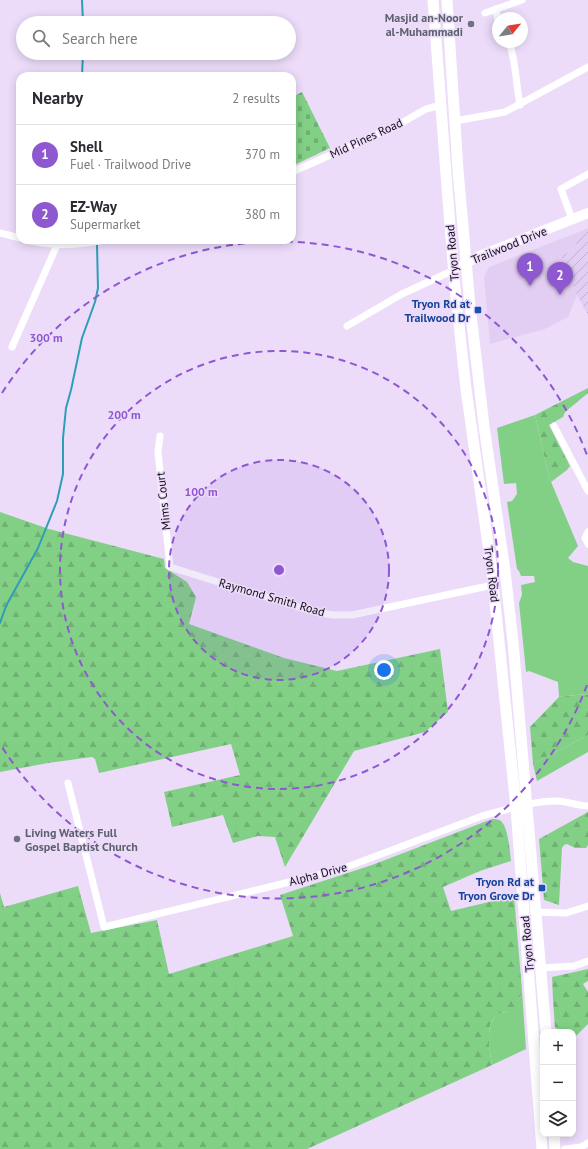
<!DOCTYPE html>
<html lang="en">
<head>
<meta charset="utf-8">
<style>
	:root { --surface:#fff; --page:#f2f2f3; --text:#2b2b33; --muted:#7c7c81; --line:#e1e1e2; --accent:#8e58d0 }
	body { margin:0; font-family:"PT Sans",sans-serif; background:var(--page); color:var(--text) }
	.controls { position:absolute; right:12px; bottom:12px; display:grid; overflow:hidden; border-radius:8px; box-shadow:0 2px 10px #0003 }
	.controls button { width:36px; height:36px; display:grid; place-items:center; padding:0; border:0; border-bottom:1px solid var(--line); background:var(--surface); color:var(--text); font:20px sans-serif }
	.compass { position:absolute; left:492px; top:12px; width:36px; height:36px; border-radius:50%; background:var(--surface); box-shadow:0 2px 10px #0003; rotate:60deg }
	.you { position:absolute; left:384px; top:670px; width:14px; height:14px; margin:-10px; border:3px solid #fff; border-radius:50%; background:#1a73e8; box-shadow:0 0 0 6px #1a73e833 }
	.badge { display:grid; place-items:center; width:26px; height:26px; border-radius:50%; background:var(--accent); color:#fff; font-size:13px; font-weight:700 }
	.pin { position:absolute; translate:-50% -33px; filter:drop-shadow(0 1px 2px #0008) }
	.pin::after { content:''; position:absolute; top:21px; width:14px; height:12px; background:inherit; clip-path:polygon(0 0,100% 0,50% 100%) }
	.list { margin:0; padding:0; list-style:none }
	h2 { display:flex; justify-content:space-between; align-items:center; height:52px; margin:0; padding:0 16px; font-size:17px }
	h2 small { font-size:13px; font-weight:400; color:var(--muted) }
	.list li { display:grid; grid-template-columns:26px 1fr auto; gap:12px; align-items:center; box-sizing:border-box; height:60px; padding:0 16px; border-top:1px solid var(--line) }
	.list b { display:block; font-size:15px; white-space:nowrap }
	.list p { margin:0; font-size:13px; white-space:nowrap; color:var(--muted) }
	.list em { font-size:13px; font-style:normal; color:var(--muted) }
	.icon { flex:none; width:22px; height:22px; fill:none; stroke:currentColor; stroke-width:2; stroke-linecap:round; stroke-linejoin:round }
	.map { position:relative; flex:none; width:588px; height:1149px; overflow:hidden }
	.search { position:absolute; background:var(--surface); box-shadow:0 2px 10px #0003; left:16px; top:16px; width:280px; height:44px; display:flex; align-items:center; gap:10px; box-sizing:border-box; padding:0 14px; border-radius:22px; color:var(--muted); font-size:15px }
	.panel { position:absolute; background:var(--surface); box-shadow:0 2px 10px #0003; left:16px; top:72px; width:280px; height:172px; border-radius:12px }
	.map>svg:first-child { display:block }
	.built { fill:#e2cef3 }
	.industrial { fill:url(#industrial-furrows) }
	.green { fill:#82d086 }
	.forest { fill:url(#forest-firs) }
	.cemetery { fill:url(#cemetery-stones) }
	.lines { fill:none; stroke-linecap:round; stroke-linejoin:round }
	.stream { stroke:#2e9eb7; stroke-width:2 }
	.street { stroke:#fff; stroke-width:7 }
	.secondary { stroke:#fff; stroke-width:10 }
	.primary { stroke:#fff; stroke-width:11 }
	.ring { fill:none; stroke:#8e58d0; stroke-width:2; stroke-dasharray:7 5 }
	.worship-dot { fill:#6b7280; stroke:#ecdcfa; stroke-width:1.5 }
	.transit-dot { fill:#1a4fb4; stroke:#ecdcfa; stroke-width:1.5 }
	.labels { text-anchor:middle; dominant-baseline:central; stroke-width:3; stroke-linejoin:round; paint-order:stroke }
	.worship-label { font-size:12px; font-weight:bold; fill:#5b616d; stroke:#ecdcfa; text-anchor:end }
	.street-label { font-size:12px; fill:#100b15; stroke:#ecdcfa }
	.transit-label { font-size:12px; font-weight:bold; fill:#164399; stroke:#ecdcfa; text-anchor:end }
	.centre { fill:#8e58d0; stroke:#ecdcfa; stroke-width:2 }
	.ring-label { font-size:12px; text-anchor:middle; font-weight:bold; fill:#8e58d0; stroke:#ecdcfa; stroke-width:3; stroke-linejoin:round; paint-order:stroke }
</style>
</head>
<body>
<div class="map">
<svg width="588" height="1149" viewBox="0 0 588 1149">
	<defs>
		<pattern id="industrial-furrows" width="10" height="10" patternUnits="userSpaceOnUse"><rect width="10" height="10" fill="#e2cef3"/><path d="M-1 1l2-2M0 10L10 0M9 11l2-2" fill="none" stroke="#c1b0cf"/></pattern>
		<pattern id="forest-firs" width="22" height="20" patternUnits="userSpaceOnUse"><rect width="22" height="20" fill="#82d086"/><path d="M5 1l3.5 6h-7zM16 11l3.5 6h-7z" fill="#6fb173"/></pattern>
		<pattern id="cemetery-stones" width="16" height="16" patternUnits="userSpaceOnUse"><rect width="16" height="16" fill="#82d086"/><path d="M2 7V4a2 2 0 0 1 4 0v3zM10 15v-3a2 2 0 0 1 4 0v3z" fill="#6fb173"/></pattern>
	</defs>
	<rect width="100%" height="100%" fill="#ecdcfa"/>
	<path class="built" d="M 581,231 L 573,251 L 561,256 L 577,295 L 568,317 L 545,329 L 490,344 L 484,277 L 489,267 Z"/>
	<path class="industrial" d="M 588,228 L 588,315 L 577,295 L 561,255 L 573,251 L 581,231 Z"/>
	<path class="green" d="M 535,415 L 549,477 L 578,546 L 568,558 L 573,562 L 588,566 L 588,695 L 585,694 L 559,697 L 558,682 L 529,671 L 526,672 L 519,603 L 522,595 L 521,585 L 535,582 L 534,576 L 521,576 L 519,571 L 517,569 L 507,502 L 512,501 L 517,494 L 516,483 L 504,484 L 497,428 Z
		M 588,735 L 588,752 L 537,781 L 533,764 Z
		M 522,990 L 526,1049 L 492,1065 C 490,1051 485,1029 495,1016 C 498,1012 502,1014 506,1012 C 507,1012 510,1009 511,1008 C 519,1002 520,1000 522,990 Z"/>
	<path class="forest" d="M 588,388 L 588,393 L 565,412 L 563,417 L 549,425 L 570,466 L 567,470 L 551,482 L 549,477 L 535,415 Z
		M 0,512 L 49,529 L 164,559 L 165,568 L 187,582 L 196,597 L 189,624 L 284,658 L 337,671 L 440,649 L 448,712 L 425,732 L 354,751 L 285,867 L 275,837 L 258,836 L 233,843 L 223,815 L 172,827 L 164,792 L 240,775 L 231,744 L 99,773 L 95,759 L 92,757 L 48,763 L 0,772 Z
		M 585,694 L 588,695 L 588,735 L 533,764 L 530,727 L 559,697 Z
		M 588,812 L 588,845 L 586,848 L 575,848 L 567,844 L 564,845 L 562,848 L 559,905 L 544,900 L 539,839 Z
		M 492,819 C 495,819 498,819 501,821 C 508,827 510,851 511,861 L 480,871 L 443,887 L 451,911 L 514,896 L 522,990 C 520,1000 517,1009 506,1012 C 502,1013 498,1013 495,1016 C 485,1028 490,1051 492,1065 L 307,1149 L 0,1149 L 0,893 L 4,907 L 78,886 L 91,933 L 157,920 L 169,974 L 293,936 L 280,895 L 372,865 Z
		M 588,969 L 588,981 L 583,984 L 588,992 L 588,1024 L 575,1037 L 573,1036 L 573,1032 L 564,1032 L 555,1028 L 553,1000 L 552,977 Z"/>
	<path class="cemetery" d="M 302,92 L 330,148 L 292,166 L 292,97 Z"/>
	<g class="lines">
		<path class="stream" d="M 82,0 L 83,23
			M 82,76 L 83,53
			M 0,623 L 6,606 L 38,548 L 57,501 L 63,474 L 63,438 L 66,408 L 71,390 L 82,338 L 95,302 L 98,288 L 97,245"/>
		<path class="street" d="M 496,9 L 498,22
			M 485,13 L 522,0
			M 509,42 C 516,61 516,85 520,105
			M 455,121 L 505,112 L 588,67
			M 292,172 L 396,126 L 426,109 L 441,105
			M 572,219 L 561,189 L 588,174
			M 0,233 L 20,238
			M 26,240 C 51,247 79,245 105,240
			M 347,326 L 402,294 L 454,270
			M 12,347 L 57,245
			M 554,426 L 588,491
			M 160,436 L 158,452 L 170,567 L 308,610 L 332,615 L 352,615 L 493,585
			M 588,532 L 585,538 L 588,544
			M 68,783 L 104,927 L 339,870 L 482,816 C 506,810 532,801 557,801 C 567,801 577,806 588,806
			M 535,912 L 566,913 L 588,906
			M 540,968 L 574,966 L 588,961
			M 565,1149 L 581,1147 L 588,1143"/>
		<path class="secondary" d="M 454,270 L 477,257 L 588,213"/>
		<path class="primary" d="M 433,0 L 447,187 L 455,288 L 466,389 L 492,573 L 516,808 L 542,1149
			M 447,0 L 458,170 L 470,306 L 484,426 L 505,571 L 513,642 L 546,1032
			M 554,1134 L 555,1149"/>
	</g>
	<circle cx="279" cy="570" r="110" fill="#8e58d0" fill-opacity=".12"/>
	<g class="ring">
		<circle cx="279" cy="570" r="110"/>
		<circle cx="279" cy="570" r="219"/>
		<path d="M587 685A329 329 0 0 1 2 747M2 393A329 329 0 0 1 587 455"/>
	</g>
	<g class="worship-dot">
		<circle cx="471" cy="24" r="4"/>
		<circle cx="17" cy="839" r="4"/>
	</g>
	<g class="transit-dot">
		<rect x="474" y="306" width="8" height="8" rx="2"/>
		<rect x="538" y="884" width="8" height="8" rx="2"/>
	</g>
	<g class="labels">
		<g class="worship-label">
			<text x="463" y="17">Masjid an-Noor<tspan x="463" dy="14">al-Muhammadi</tspan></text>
			<text x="25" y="832" text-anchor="start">Living Waters Full<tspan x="25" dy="14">Gospel Baptist Church</tspan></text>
		</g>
		<g class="street-label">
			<text transform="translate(366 138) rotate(-25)">Mid Pines Road</text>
			<text transform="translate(509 245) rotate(-22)">Trailwood Drive</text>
			<text transform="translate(452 253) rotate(-95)">Tryon Road</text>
			<text transform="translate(163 501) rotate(-96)">Mims Court</text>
			<text transform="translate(492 574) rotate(83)">Tryon Road</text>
			<text transform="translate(272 597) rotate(16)">Raymond Smith Road</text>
			<text transform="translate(318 874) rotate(-15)">Alpha Drive</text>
			<text transform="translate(527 944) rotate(-95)">Tryon Road</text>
		</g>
		<g class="transit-label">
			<text x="470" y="303">Tryon Rd at<tspan x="470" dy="14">Trailwood Dr</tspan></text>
			<text x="534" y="881">Tryon Rd at<tspan x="534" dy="14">Tryon Grove Dr</tspan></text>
		</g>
	</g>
	<circle cx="279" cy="570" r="6" class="centre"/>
	<g class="ring-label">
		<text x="46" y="342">300 m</text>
		<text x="124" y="419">200 m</text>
		<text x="201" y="496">100 m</text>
	</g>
</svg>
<div class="controls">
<button>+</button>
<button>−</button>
<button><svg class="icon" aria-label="layers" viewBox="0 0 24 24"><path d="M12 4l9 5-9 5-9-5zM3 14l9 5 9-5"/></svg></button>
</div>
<svg class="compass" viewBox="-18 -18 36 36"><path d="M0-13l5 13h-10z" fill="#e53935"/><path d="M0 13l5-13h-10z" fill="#7c7c81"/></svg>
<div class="you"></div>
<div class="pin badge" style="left:530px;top:286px">1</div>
<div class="pin badge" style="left:560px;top:295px">2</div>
<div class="search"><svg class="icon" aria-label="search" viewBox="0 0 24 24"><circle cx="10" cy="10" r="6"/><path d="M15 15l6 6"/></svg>Search here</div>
<section class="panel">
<h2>Nearby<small>2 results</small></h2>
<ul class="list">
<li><span class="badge">1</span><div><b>Shell</b><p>Fuel · Trailwood Drive</p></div><em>370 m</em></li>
<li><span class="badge">2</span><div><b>EZ-Way</b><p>Supermarket</p></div><em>380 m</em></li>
</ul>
</section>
</div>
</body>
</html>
